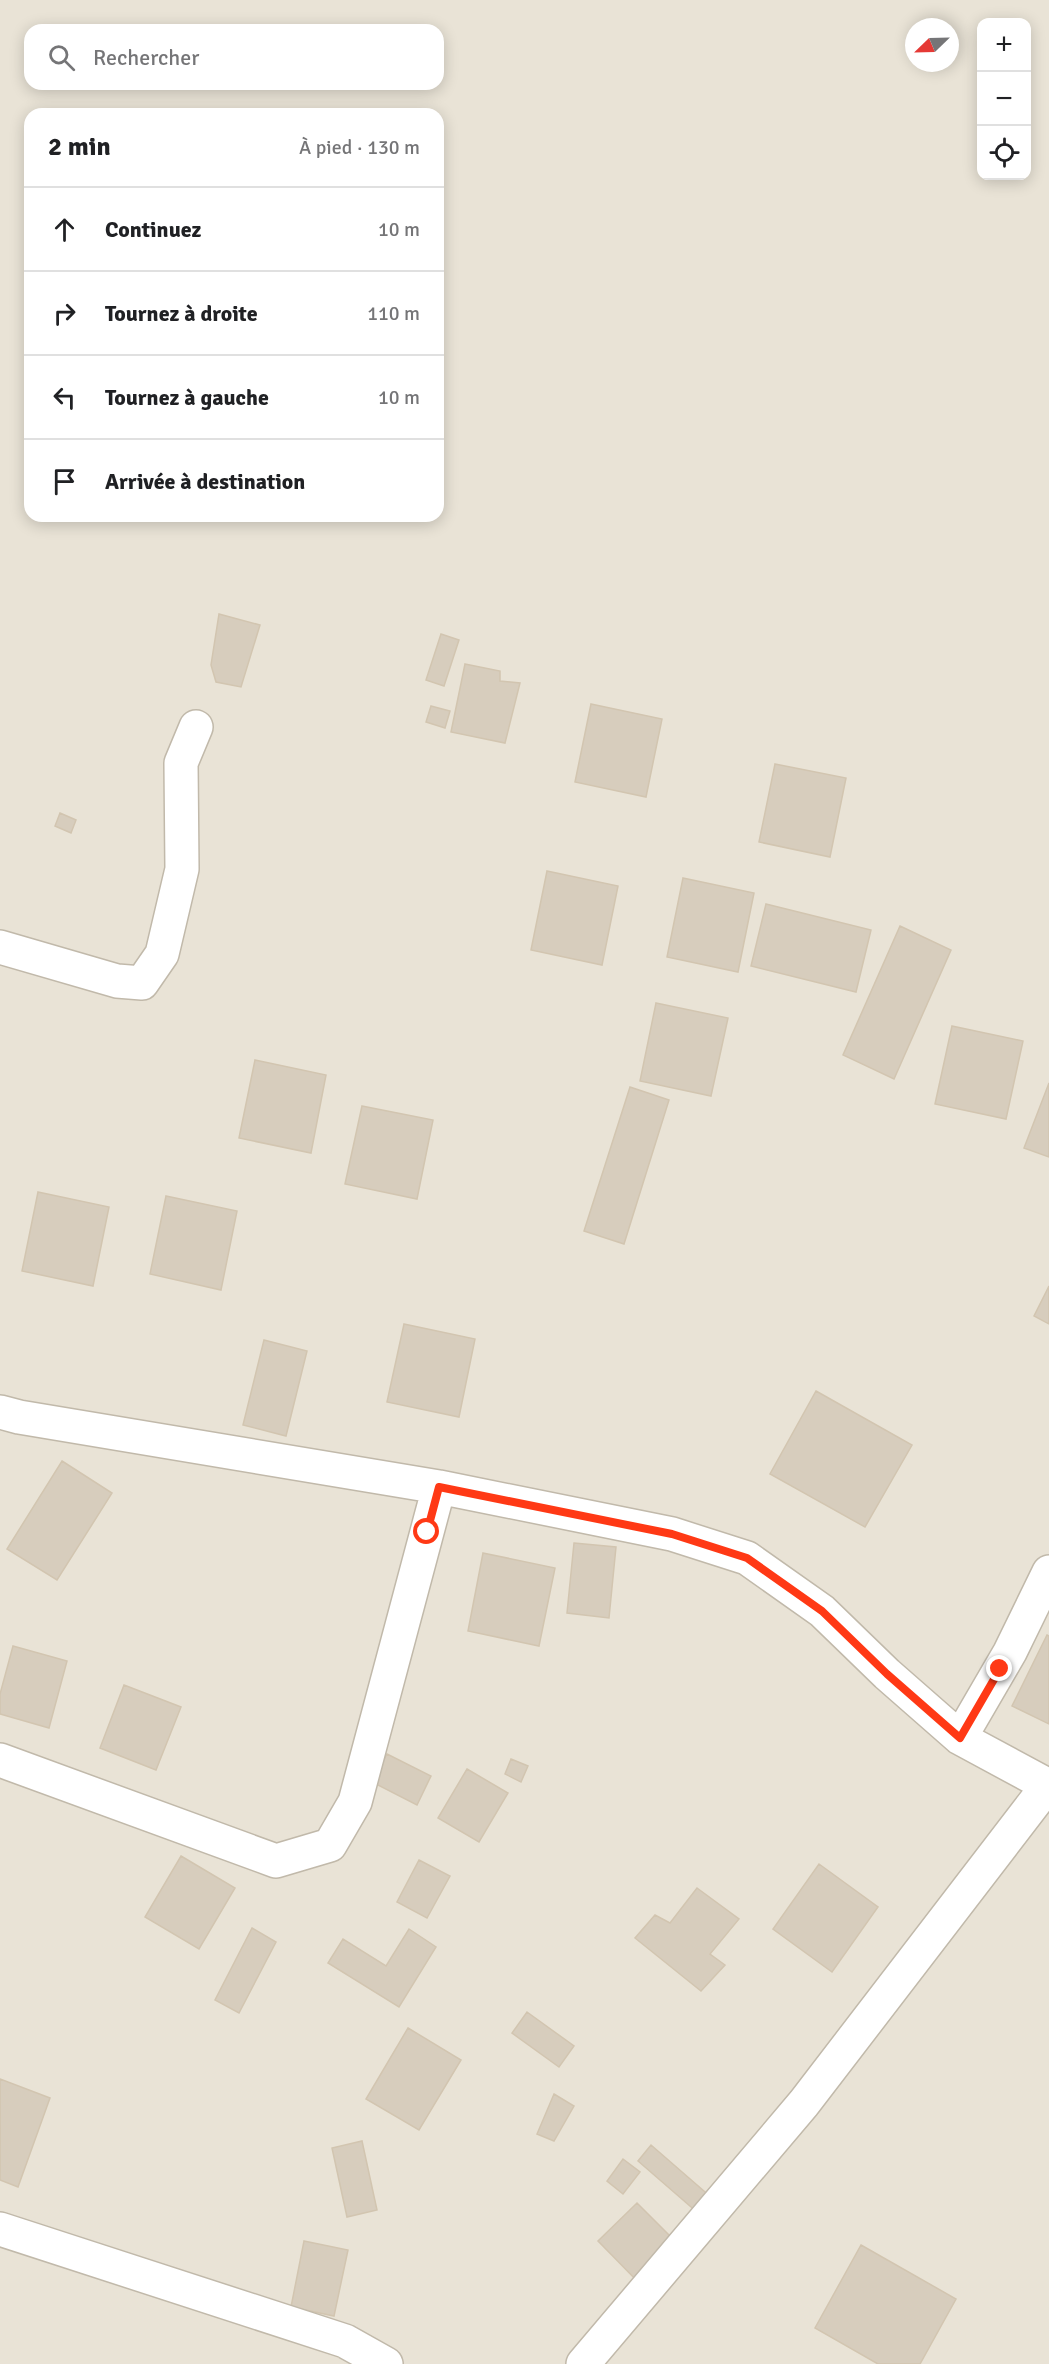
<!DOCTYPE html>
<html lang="fr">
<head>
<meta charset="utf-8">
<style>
	:root { --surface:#fff; --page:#f2f2f2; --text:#202124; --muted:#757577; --line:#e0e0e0 }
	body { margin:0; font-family:Signika,sans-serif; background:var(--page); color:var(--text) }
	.controls { position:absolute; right:18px; top:18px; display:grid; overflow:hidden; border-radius:12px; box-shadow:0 3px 15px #0003 }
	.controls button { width:54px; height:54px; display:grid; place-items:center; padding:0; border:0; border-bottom:2px solid var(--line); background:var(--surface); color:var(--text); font:30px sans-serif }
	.compass { position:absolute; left:905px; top:18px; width:54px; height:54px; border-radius:50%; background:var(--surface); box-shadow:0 3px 15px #0003; rotate:247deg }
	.stop { position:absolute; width:18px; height:18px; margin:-14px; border:4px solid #ff3915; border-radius:50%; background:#fff }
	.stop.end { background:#ff3915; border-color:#fff; box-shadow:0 2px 6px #0008 }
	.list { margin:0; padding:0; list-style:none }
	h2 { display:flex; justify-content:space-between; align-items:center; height:78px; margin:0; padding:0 24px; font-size:26px }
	h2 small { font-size:20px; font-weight:400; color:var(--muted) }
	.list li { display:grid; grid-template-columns:39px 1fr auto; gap:18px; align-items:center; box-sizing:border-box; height:84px; padding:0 24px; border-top:2px solid var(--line) }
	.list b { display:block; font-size:22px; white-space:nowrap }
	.list em { font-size:20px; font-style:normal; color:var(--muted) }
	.icon { flex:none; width:33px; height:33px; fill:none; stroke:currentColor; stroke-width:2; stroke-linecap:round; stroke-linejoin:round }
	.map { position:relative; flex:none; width:1049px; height:2364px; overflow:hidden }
	.search { position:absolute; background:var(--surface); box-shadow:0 3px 15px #0003; left:24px; top:24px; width:420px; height:66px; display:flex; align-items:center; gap:15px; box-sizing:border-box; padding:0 21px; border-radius:18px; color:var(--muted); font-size:22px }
	.panel { position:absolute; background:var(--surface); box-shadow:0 3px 15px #0003; left:24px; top:108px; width:420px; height:414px; border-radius:18px }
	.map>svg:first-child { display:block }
	.residential { fill:#e9e3d6; fill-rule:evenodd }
	.building { fill:#d7cdbd; stroke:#d2c5b0; stroke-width:1.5 }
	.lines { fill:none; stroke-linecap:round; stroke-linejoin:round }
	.minor-casing { stroke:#c1b9aa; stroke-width:36 }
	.minor { stroke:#fff; stroke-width:33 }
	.route { stroke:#ff3915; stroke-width:8 }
</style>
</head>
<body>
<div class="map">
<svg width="1049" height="2364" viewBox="0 0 1049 2364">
	<rect width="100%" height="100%" fill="#f5f1e9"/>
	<path class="residential" d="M 0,0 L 1049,0 L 1049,2364 L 0,2364 ZM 982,22 L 1026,22 L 1026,176 L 982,176 ZM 914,27 L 950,27 L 950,63 L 914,63 ZM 30,30 L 438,30 L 438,84 L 30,84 ZM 30,114 L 438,114 L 438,516 L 30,516 Z"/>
	<path class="building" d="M 219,614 L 260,625 L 241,687 L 216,682 L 211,665 Z
		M 441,634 L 459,640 L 444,686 L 426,680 Z
		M 465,664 L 500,671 L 500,681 L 520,683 L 505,743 L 451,732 Z
		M 591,704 L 662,719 L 646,797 L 575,782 Z
		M 431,706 L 450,711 L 445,728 L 426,722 Z
		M 775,764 L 846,778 L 830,857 L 759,842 Z
		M 60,813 L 76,820 L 71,833 L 55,826 Z
		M 547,871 L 618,886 L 602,965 L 531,950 Z
		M 683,878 L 754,893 L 738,972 L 667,957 Z
		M 766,904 L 871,930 L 856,992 L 751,966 Z
		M 900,926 L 951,950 L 894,1079 L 843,1055 Z
		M 656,1003 L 728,1018 L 711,1096 L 640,1081 Z
		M 952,1026 L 1023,1041 L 1006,1119 L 935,1104 Z
		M 255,1060 L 326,1075 L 311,1153 L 239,1138 Z
		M 1049,1083 L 1049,1157 L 1024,1148 Z
		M 630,1087 L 669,1100 L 624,1244 L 584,1231 Z
		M 362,1106 L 433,1120 L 417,1199 L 345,1184 Z
		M 38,1192 L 109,1207 L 93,1286 L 22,1271 Z
		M 166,1196 L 237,1211 L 221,1290 L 150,1274 Z
		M 1049,1286 L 1049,1324 L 1034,1316 Z
		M 404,1324 L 475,1339 L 459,1417 L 387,1402 Z
		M 264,1340 L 307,1351 L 286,1436 L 243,1425 Z
		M 816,1391 L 912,1445 L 865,1527 L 770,1474 Z
		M 62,1461 L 112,1493 L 57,1580 L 7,1549 Z
		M 574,1543 L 616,1547 L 609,1618 L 567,1613 Z
		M 483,1553 L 555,1568 L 539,1646 L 468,1631 Z
		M 1047,1635 L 1049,1636 L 1049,1724 L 1012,1706 Z
		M 13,1646 L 67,1661 L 49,1728 L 0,1714 L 0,1694 Z
		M 124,1685 L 181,1707 L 156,1770 L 100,1748 Z
		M 387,1754 L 431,1776 L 417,1805 L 372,1782 Z
		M 511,1759 L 528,1766 L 521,1782 L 505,1774 Z
		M 467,1769 L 508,1793 L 479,1842 L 438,1818 Z
		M 181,1856 L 235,1888 L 199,1949 L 145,1917 Z
		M 419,1860 L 450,1876 L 427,1918 L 397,1902 Z
		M 819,1864 L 878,1907 L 832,1972 L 773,1929 Z
		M 697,1888 L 739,1919 L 710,1954 L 725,1965 L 701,1991 L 635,1938 L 655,1915 L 670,1923 Z
		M 252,1928 L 276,1942 L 239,2013 L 215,2000 Z
		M 409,1929 L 436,1947 L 399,2007 L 328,1963 L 343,1939 L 386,1966 Z
		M 527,2012 L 574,2046 L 559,2067 L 512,2033 Z
		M 408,2028 L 461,2060 L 419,2130 L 366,2099 Z
		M 0,2079 L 50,2098 L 18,2187 L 0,2180 Z
		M 554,2094 L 574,2106 L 554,2141 L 537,2134 Z
		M 362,2141 L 377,2210 L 347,2217 L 332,2148 Z
		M 651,2145 L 712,2198 L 698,2213 L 638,2161 Z
		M 623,2159 L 640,2172 L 623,2194 L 607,2181 Z
		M 637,2203 L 681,2247 L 642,2286 L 598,2241 Z
		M 304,2241 L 348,2250 L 334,2316 L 291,2307 Z
		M 861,2245 L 956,2299 L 920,2364 L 878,2364 L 815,2328 Z"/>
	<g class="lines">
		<defs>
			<path id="minor" d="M 0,947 L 117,981 L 142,983 L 162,954 L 182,869 L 181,763 L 196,727
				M 0,1412 L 19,1417 L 439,1487 L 672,1534 L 747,1558 L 822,1611 L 887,1674 L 960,1738 L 1049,1786
				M 960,1738 L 1010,1652 L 1049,1572
				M 0,1760 L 276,1861 L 330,1845 L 355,1802 L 439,1487
				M 0,2229 L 345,2341 L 386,2364
				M 583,2364 L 804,2103 L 1048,1785"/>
		</defs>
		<use href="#minor" class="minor-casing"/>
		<use href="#minor" class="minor"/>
	</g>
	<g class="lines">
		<path class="route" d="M 427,1532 L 439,1487 L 672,1534 L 747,1558 L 822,1611 L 887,1674 L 960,1738 L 1000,1669"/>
	</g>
</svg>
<div class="controls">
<button>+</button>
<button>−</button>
<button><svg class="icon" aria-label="locate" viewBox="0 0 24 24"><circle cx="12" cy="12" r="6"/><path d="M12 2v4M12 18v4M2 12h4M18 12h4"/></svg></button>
</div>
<svg class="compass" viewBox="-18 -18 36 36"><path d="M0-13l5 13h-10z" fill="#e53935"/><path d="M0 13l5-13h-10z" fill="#757577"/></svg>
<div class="stop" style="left:427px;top:1532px"></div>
<div class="stop end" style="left:1000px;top:1669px"></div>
<div class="search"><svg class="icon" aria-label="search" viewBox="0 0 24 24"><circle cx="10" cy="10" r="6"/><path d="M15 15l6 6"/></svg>Rechercher</div>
<section class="panel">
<h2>2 min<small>À pied · 130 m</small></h2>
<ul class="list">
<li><svg class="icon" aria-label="ahead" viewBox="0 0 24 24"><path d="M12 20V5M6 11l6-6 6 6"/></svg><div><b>Continuez</b></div><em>10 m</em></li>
<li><svg class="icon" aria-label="right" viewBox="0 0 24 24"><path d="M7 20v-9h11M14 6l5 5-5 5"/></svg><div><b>Tournez à droite</b></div><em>110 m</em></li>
<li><svg class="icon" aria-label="left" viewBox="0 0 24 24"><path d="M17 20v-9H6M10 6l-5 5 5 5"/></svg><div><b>Tournez à gauche</b></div><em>10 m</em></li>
<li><svg class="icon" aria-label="arrive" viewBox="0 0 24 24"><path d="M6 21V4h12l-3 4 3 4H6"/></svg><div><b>Arrivée à destination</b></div></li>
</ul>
</section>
</div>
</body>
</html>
